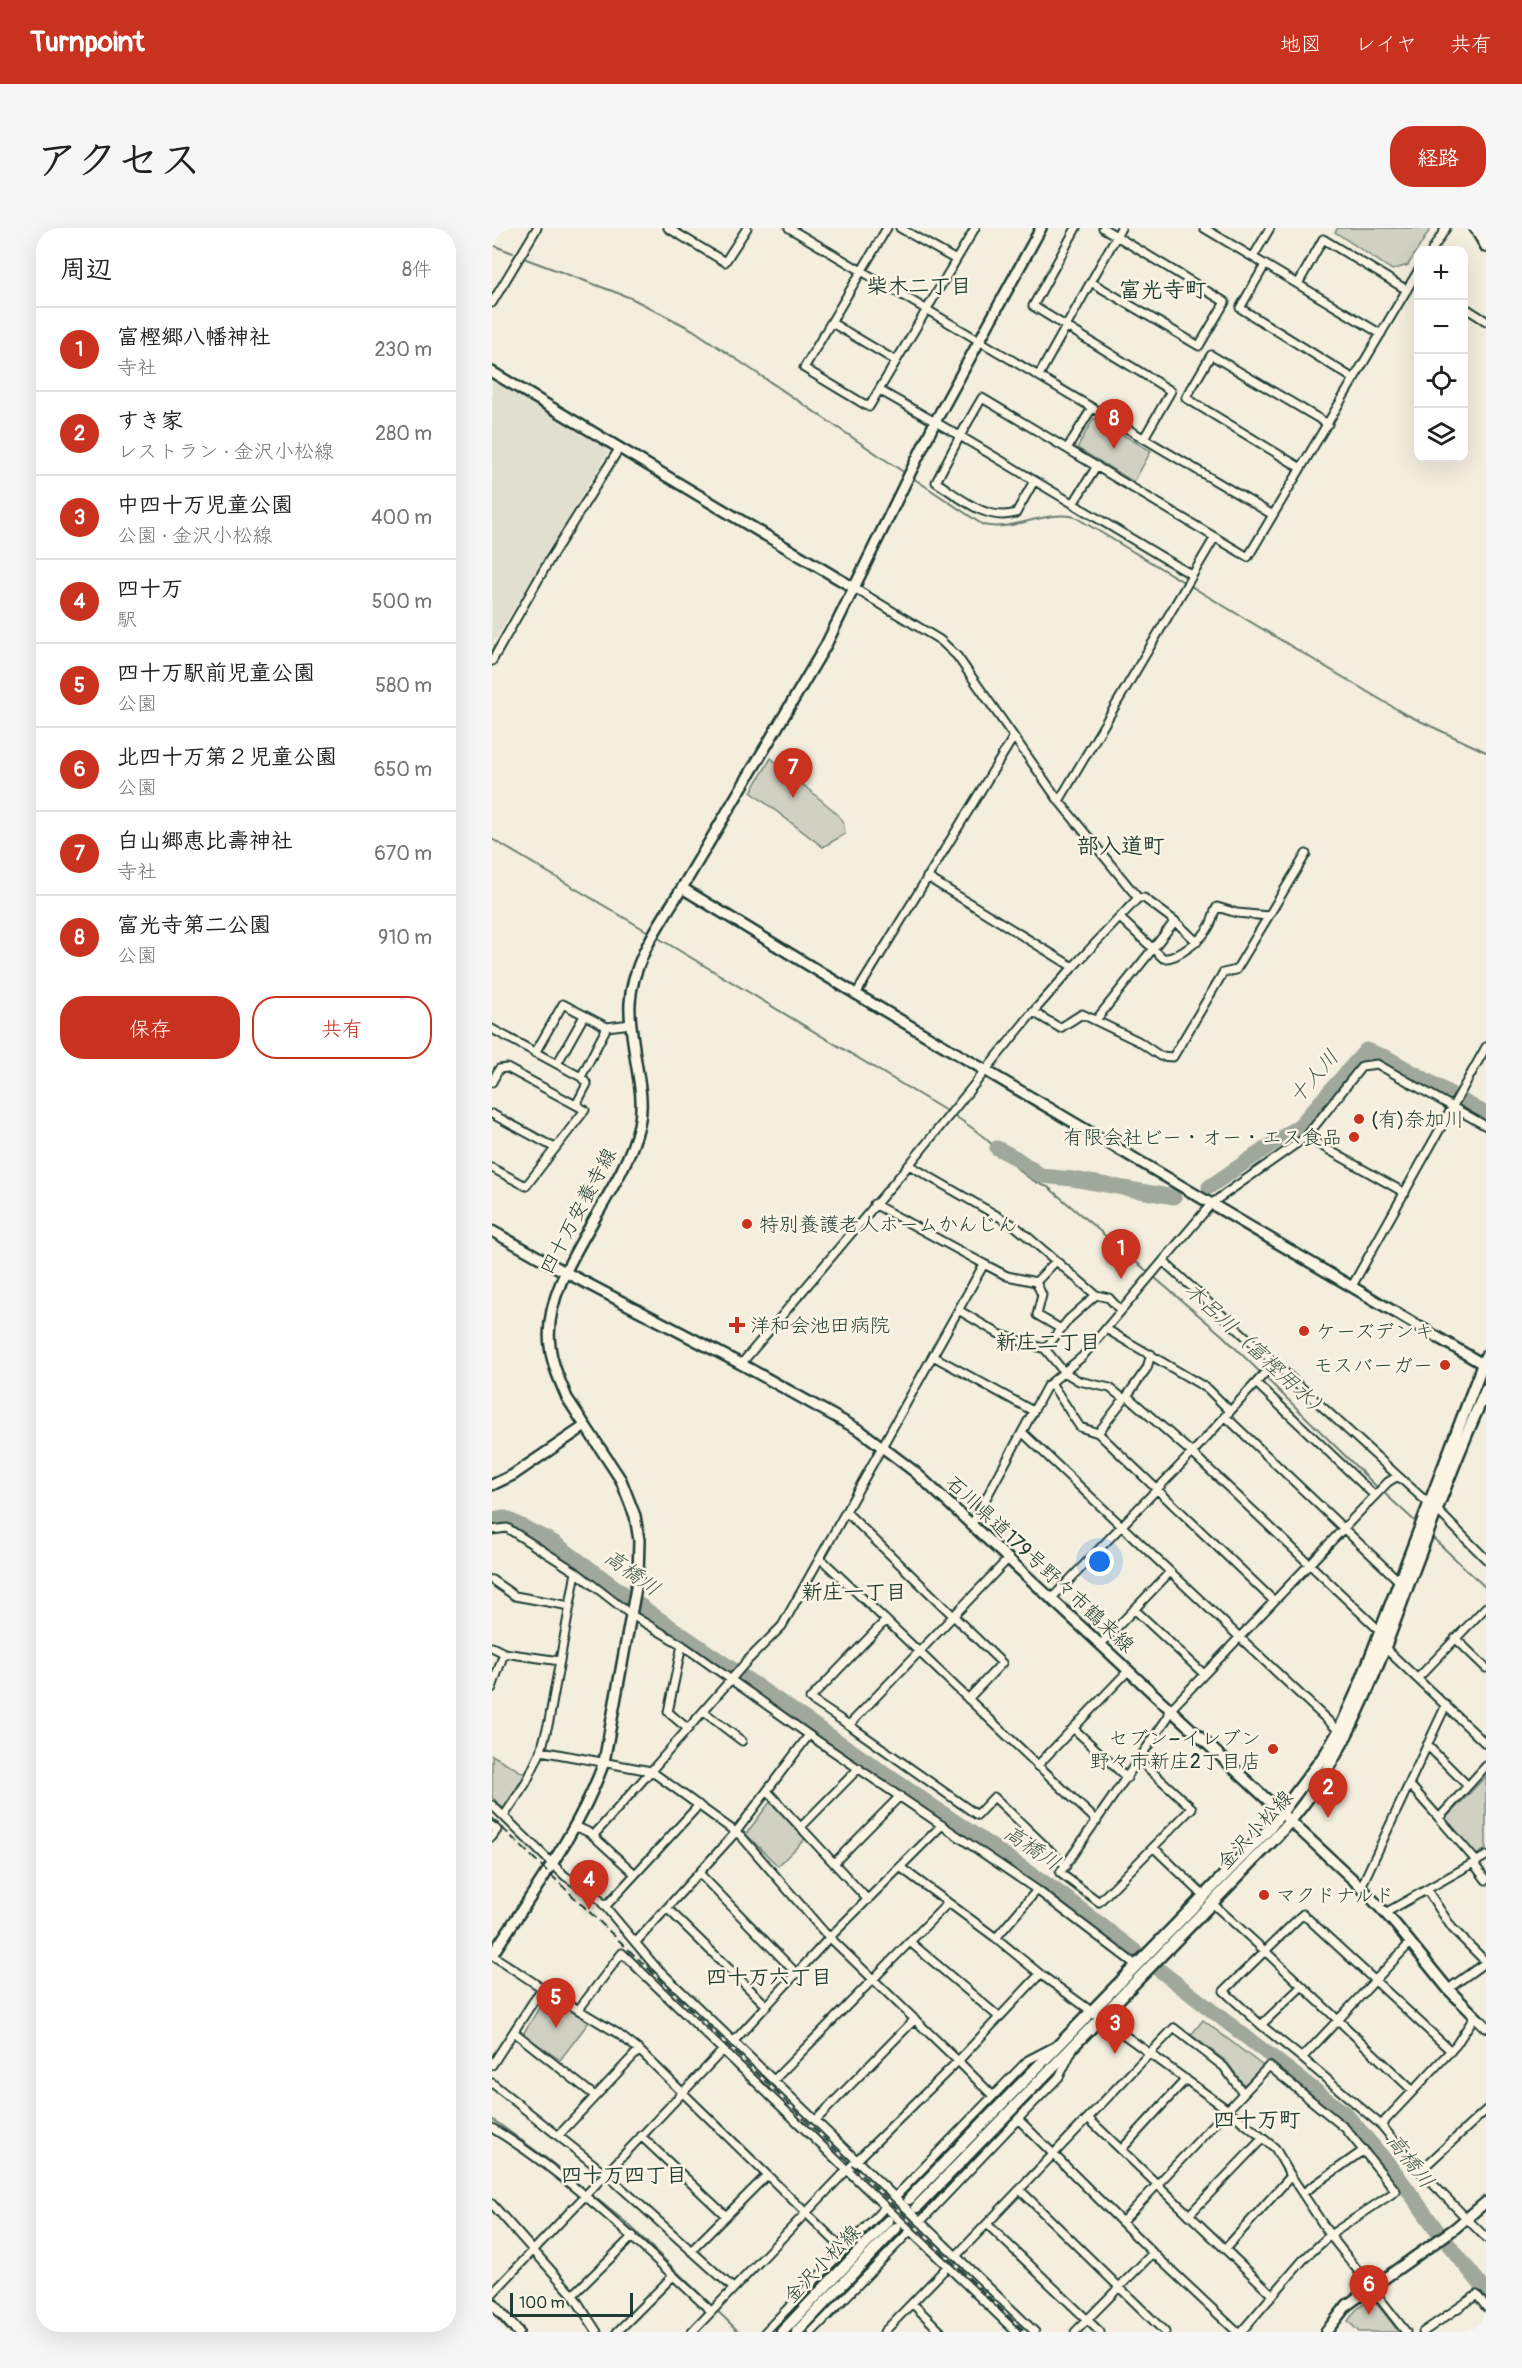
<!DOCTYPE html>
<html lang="ja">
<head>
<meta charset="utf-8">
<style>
	:root { --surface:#fff; --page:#f6f6f6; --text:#222; --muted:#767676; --line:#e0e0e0; --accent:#c8321e }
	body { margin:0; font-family:Pangolin,"Klee One",sans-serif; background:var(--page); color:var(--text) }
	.controls { position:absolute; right:18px; top:18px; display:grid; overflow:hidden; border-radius:12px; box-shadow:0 6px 24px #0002 }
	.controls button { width:54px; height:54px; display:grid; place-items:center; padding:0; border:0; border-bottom:2px solid var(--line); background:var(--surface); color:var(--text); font:30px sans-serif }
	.scale { position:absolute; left:18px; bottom:15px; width:123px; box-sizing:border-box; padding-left:6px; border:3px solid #1f3d34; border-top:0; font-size:16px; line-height:21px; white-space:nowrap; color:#1f3d34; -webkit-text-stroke:4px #fcf5e5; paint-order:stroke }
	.you { position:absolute; left:608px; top:1334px; width:21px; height:21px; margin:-15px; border:4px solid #fff; border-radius:50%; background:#1a73e8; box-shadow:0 0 0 9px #1a73e833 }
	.badge { display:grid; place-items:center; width:39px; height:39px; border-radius:50%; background:var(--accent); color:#fff; font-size:20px; font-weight:700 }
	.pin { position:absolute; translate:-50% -50px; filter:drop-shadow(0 2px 3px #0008) }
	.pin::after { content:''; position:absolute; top:32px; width:21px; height:18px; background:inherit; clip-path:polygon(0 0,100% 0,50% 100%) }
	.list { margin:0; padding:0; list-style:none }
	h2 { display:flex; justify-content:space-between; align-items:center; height:78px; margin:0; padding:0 24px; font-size:26px }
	h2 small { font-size:20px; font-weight:400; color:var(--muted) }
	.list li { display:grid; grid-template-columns:39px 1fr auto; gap:18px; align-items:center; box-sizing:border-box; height:84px; padding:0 24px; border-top:2px solid var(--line) }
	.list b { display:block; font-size:22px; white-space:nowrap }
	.list p { margin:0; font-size:20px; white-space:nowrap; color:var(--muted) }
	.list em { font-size:20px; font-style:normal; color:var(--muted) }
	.actions { display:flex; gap:12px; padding:18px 24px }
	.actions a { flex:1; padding:14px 0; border:2px solid var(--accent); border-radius:24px; text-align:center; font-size:21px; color:var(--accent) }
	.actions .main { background:var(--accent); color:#fff }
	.icon { flex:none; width:33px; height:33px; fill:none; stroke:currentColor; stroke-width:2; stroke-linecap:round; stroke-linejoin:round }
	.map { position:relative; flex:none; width:994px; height:2104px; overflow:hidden; border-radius:24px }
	header { display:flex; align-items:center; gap:36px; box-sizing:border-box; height:84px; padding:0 30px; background:var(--accent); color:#fff }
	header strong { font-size:28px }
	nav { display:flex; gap:33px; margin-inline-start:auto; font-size:21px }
	.intro { display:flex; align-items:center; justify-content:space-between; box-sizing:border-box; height:144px; padding:0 36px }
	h1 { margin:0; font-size:42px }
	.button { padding:15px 27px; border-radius:24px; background:var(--accent); color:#fff; font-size:21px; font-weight:700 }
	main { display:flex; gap:36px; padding:0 36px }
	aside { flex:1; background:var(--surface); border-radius:24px; box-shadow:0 6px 24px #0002 }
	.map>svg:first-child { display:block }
	.built { fill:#e1dfd0 }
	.green { fill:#d0d1c2; stroke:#78877b; stroke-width:1.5 }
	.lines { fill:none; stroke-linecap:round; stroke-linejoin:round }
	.stream { stroke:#6c7d72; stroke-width:2 }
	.river { stroke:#a0a89b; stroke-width:15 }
	.primary-tunnel { stroke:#c9cbbc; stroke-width:10; stroke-dasharray:10 5; stroke-linecap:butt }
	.street-casing { stroke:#1f3d34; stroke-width:11 }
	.secondary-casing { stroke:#1f3d34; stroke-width:14 }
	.primary-casing { stroke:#1f3d34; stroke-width:15 }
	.street { stroke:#fcf5e5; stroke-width:7 }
	.secondary { stroke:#fcf5e5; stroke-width:9 }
	.primary { stroke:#fcf5e5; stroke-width:10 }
	.rail { stroke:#1f3d34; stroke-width:2; stroke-dasharray:9 4.5; stroke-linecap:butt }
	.poi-dot { fill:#c8321e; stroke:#fcf5e5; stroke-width:2 }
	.labels { text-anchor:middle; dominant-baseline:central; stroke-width:5; stroke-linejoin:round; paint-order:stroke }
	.poi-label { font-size:20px; fill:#1f3d34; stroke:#fcf5e5; text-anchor:start }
	.street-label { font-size:20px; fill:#1f3d34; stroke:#fcf5e5 }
	.neighbourhood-label { font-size:21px; font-weight:bold; fill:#1f3d34; stroke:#fcf5e5 }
	.water-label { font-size:21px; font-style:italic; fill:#465d53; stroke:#fcf5e5 }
	.quarter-label { font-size:22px; font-weight:bold; fill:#1f3d34; stroke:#fcf5e5 }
</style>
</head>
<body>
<header>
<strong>Turnpoint</strong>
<nav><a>地図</a><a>レイヤ</a><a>共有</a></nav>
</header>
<div class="intro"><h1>アクセス</h1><a class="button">経路</a></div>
<main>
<aside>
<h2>周辺<small>8件</small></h2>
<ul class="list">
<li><span class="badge">1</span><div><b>富樫郷八幡神社</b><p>寺社</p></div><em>230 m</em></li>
<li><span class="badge">2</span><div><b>すき家</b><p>レストラン · 金沢小松線</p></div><em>280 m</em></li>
<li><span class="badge">3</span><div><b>中四十万児童公園</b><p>公園 · 金沢小松線</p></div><em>400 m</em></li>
<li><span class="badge">4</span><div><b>四十万</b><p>駅</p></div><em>500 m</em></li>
<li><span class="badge">5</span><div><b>四十万駅前児童公園</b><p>公園</p></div><em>580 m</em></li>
<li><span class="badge">6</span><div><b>北四十万第２児童公園</b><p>公園</p></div><em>650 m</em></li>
<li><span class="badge">7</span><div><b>白山郷恵比壽神社</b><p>寺社</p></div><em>670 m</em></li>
<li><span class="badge">8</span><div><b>富光寺第二公園</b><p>公園</p></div><em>910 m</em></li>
</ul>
<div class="actions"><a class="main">保存</a><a>共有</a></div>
</aside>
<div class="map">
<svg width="994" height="2104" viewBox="0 0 994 2104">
	<rect width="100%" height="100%" fill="#f3eede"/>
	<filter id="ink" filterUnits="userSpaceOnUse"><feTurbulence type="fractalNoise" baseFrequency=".0167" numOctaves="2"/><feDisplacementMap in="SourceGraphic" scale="12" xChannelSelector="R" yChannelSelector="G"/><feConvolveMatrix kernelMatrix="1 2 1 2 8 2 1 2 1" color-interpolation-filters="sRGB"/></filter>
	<g filter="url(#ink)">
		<path class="built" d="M 0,152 L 117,223 L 0,417 Z"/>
		<path class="green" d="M 846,0 L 939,0 L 916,37 L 900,42 L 843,4 Z
			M 602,190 L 659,223 L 642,254 L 585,220 Z
			M 279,530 L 341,582 L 351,593 L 353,606 L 331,619 L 259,564 Z
			M 0,1527 L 33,1546 L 12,1581 L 0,1569 Z
			M 994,1548 L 994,1621 L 984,1627 L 953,1591 Z
			M 278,1574 L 313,1611 L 286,1638 L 254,1606 Z
			M 55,1767 L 97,1794 L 68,1832 L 31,1806 Z
			M 711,1792 L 771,1838 L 752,1857 L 734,1833 L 699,1807 Z
			M 880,2070 L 907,2104 L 867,2104 L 856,2093 L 864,2082 Z"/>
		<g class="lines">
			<path class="stream" d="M 0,17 L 21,25
				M 34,31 L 139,70 L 201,102 L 413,245
				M 421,250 L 491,297 C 522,304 551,282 583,289 L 911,485 L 994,524
				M 0,611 L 158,705
				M 163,708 L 456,884
				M 461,887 C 476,896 490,907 503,919 C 520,934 533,952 556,959 L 730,1107 L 886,1260
				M 891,1264 L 926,1296
				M 939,1308 L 994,1360
				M 0,1891 L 54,1930 L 136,1996 L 247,2104"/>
			<path class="river" d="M 505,920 L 524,930 L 550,948 L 581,951 L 682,969
				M 717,959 L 808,897 L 874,822 L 894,829 L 994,886
				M 0,1292 L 13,1290 L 63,1315 L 160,1386 L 569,1666 L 855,1887 L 900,1940 L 944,2001 L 994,2063"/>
			<path class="primary-tunnel" d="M 396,1993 L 417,1971
				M 404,2000 L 425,1979"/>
			<defs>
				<path id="street" d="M 176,0 L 233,34 L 255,0
					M 297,0 L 781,287
					M 408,0 L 464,32
					M 483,0 L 387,162 L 468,208 L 490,170 L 756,329 L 926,43
					M 584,0 L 541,78 L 679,163 L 652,210
					M 712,0 L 889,106
					M 940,22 L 954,0
					M 761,29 L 778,0
					M 773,37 L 748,80 L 862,151
					M 599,54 L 707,118 L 733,74 L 611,0
					M 806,56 L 831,11 L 915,62
					M 0,75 L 45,0
					M 972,79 L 994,93
					M 340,95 L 404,133
					M 547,147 L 629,0
					M 387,162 L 377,179 L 312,140 L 395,0
					M 576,219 L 600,180
					M 809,240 L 694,170 L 719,127 L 836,196
					M 542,253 L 524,285 C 494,294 469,270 444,254 L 468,208 L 700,347
					M 581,276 L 605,238
					M 0,433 L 58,331 L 127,221
					M 567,573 L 723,309
					M 435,649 L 581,739
					M 646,670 L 652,670 L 683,693 L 705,714
					M 628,690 L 671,730 C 685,732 712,710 718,697 C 721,691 721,685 725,679 L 745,685 L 776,688
					M 364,766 L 521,510
					M 541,784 L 568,800 L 590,786 L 646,813 L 668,828 L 681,829 L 731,745 L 744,742 L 814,626
					M 604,792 L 683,693
					M 0,801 L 89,849 L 115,799
					M 43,825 L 71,776 L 115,799 L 139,796
					M 65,836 L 92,788
					M 0,854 L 7,841 L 15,840 L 93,882 L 34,958 L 0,940
					M 84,877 L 95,856 L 89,849
					M 0,886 L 63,920
					M 814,909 L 870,838 L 885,836 L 994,898
					M 417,937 L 523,998 L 604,1067
					M 671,1033 L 906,1248
					M 492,1036 L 515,1048 L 544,1054 L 563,1034
					M 544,1054 L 550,1067 L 545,1087 L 569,1101
					M 860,1058 L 994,819
					M 468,1083 L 507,1106 L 553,1121 L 572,1144 L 587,1153 L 618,1160 L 632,1171 L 635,1168 L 700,1225 L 888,1403
					M 614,1101 L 716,1161 L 738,1183
					M 553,1121 L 577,1091 L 604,1067 L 617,1070 L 628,1082
					M 441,1128 L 541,1183
					M 249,1136 L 417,937 L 541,784 L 581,739 L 646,670 L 567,573 L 465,428 L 448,412 L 362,360
					M 559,1155 L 588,1199 L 606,1205 L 782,1373
					M 764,1155 L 882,1267
					M 635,1168 L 655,1140 L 659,1126
					M 733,1188 L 907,1353
					M 531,1205 L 847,1503
					M 606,1205 L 632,1171
					M 944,1281 L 994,1331
					M 354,1284 L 510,1435 L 476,1471
					M 479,1298 L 555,1158 L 590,1129 L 720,975 L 814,909 L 913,965
					M 0,1302 L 15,1300 L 84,1344 L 57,1493 L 49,1523 L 159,1543 L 255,1433 L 290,1398 L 492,1036 L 382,976
					M 328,1330 C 421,1417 512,1506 605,1593
					M 515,1332 L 357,1497 L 485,1587 L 502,1569 L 574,1638
					M 84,1344 L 138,1386 L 190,1417 L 317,1507 L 545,1662 L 644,1737
					M 0,1352 L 23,1368 L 78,1378
					M 559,1371 L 700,1225 L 783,1134
					M 642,1381 L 712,1446
					M 963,1410 L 994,1440
					M 190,1417 L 176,1484 L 196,1501
					M 608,1417 L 678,1344
					M 0,1419 L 12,1425 L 68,1433
					M 893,1420 L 994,1516
					M 926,1450 L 994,1379
					M 0,1460 L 12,1425
					M 212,1484 L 250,1513
					M 357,1497 L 318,1471 L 394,1392
					M 581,1500 L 635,1550
					M 935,1517 L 976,1558
					M 647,1532 L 700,1580 L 607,1674 L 568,1645 L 676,1489 L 678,1482 L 896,1254 L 906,1248 L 937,1276
					M 545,1538 L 636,1443
					M 917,1556 L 947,1590
					M 275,1563 L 376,1672
					M 0,1577 L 73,1648 L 106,1670 L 162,1737 L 543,2104
					M 12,1588 L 34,1555 L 49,1523
					M 0,1598 L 5,1602 L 0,1609
					M 83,1598 L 98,1605 L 143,1646
					M 309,1599 L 367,1540
					M 101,1608 L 159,1543 L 249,1608 L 332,1704 L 466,1833 L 355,1942 L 524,2104
					M 662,1620 L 711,1667
					M 985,1634 L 947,1590 L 994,1538
					M 342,1635 L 408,1568
					M 982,1636 L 994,1652
					M 408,1639 L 504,1710
					M 207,1645 L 305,1746
					M 869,1659 L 954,1477
					M 545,1662 L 504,1710 L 548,1746 L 466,1833 L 501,1868 L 536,1832 L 563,1818
					M 935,1662 L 960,1700 L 994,1734
					M 720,1675 L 773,1723 L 732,1763 L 769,1797 L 810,1830 L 846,1792 L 921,1863 L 964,1817 L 983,1788
					M 113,1679 L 207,1577
					M 175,1680 L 275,1778
					M 893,1685 L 994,1628
					M 144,1714 L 244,1604 L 317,1507
					M 418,1714 L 507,1789
					M 919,1714 L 846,1792 L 773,1723 L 811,1686 L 959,1823
					M 0,1727 L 50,1760 L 0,1837
					M 548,1746 L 736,1882 L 783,1920 L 799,1948 L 838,2007 L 914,2104
					M 50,1760 L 125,1805 L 147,1822 L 352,2022 L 393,1979
					M 956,1761 L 994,1734
					M 87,1781 L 130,1725 L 355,1942 L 200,2104
					M 769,1797 L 810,1758
					M 22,1804 L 103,1868
					M 242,1813 L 338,1709 L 450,1597
					M 810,1830 L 889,1897 L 921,1863
					M 282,1852 L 456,1675
					M 0,1855 L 114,1946 L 241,2060
					M 526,1891 L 567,1849 L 580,1823
					M 597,1891 L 781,2067
					M 324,1892 L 423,1791
					M 889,1897 L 928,1943 L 994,1882
					M 0,1900 C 82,1950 149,2018 219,2083
					M 66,1908 L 147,1822
					M 149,1908 L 234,1988
					M 629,1922 L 694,1851
					M 928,1943 L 994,2010
					M 528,1962 L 673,2104
					M 811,1965 L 872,1922
					M 404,1968 L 501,1868
					M 0,1976 L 81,2067 L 105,2104
					M 697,1987 L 771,1910
					M 429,1993 L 526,1891 L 661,2025 L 745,2104
					M 630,1994 L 777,1838 L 853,1900 L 904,1963 L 838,2007 L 811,2032 L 749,2104
					M 495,1996 L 608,2104
					M 733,2021 L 799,1948
					M 199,2023 L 275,1947
					M 464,2028 L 682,1800 L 732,1839 L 751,1865
					M 0,2066 L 231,1822
					M 81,2067 L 141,2008
					M 420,2075 L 449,2104
					M 125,2104 L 181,2048
					M 273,2104 L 352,2022
					M 320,2104 L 418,2003
					M 392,2104 L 455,2039
					M 583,2104 L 661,2025
					M 931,2104 L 985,2067 L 994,2079"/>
				<path id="secondary" d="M 549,0 L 443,194 L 334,417 L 190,660 L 364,766 L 994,1138
					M 983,0 L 994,19
					M 0,144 L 362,360
					M 0,1003 L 73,1044 L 249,1136 L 369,1203 L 423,1244 L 869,1659 L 904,1697 L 956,1761 L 994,1799
					M 0,1257 L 21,1247 L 93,1198
					M 0,1727 C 40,1665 87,1604 112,1534 L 146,1349 L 147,1312 L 143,1288 L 129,1252 L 75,1170 C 68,1153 60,1136 58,1118 C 48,1047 131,968 147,897 C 153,872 145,845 142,820 C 140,805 137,790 138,775 C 140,733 169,694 190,660
					M 0,2075 L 26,2104
					M 834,2104 L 855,2077 L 962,2001 L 994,1974"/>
				<path id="primary" d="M 417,1971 L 777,1601 L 834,1525 L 847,1503 L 867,1459 L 994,1128
					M 425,1979 L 785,1608 C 854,1533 883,1446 918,1352 C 942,1288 966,1224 994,1162
					M 290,2104 L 396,1993
					M 305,2104 L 404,2000"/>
			</defs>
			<use href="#street" class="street-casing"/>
			<use href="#secondary" class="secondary-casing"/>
			<use href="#primary" class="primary-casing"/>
			<use href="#street" class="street"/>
			<use href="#secondary" class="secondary"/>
			<use href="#primary" class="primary"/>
			<path class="rail" d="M 0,1590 L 533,2104"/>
		</g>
	</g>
	<g class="poi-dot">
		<circle cx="867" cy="891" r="6"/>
		<circle cx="862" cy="909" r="6"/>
		<circle cx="255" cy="996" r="6"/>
		<path d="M242 1088h6v6h6v6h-6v6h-6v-6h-6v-6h6z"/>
		<circle cx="812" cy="1103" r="6"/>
		<circle cx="953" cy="1137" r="6"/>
		<circle cx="781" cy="1521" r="6"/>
		<circle cx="772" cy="1667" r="6"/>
	</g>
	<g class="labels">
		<g class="poi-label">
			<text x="879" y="891">(有)奈加川</text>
			<text x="850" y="909" text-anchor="end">有限会社ビー・オー・エス食品</text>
			<text x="267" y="996">特別養護老人ホームかんじん</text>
			<text x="258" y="1097">洋和会池田病院</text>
			<text x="824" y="1103">ケーズデンキ</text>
			<text x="941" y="1137" text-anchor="end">モスバーガー</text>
			<text x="769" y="1510" text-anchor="end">セブン−イレブン<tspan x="769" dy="23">野々市新庄2丁目店</tspan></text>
			<text x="784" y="1667">マクドナルド</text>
		</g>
		<g class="street-label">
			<text transform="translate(86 983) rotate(-62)">四十万安養寺線</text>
			<text transform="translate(548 1336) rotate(43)">石川県道179号野々市鶴来線</text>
			<text transform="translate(763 1602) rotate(-47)">金沢小松線</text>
			<text transform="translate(330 2036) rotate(-46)">金沢小松線</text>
		</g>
		<g class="neighbourhood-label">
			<text x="427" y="58">柴木二丁目</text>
			<text x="556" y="1114">新庄二丁目</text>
			<text x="362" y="1364">新庄一丁目</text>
			<text x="277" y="1749">四十万六丁目</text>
			<text x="132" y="1947">四十万四丁目</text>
		</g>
		<g class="water-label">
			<text transform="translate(822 849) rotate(-49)">十人川</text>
			<text transform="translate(765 1123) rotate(43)">木呂川（富樫用水）</text>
			<text transform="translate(140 1345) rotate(36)">高橋川</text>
			<text transform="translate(540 1620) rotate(34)">高橋川</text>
			<text transform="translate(918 1933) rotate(52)">高橋川</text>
		</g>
		<g class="quarter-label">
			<text x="671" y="62">富光寺町</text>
			<text x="629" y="618">部入道町</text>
			<text x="765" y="1892">四十万町</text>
		</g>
	</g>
</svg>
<div class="controls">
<button>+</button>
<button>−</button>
<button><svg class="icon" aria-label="locate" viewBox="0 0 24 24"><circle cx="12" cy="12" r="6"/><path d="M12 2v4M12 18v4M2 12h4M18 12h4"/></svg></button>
<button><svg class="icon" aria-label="layers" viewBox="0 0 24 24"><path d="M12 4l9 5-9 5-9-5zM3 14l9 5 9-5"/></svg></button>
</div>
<div class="scale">100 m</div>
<div class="you"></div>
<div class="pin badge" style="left:629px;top:1051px">1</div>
<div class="pin badge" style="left:836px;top:1590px">2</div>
<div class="pin badge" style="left:623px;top:1826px">3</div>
<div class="pin badge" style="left:97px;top:1682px">4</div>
<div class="pin badge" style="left:64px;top:1800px">5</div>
<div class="pin badge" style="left:877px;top:2087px">6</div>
<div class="pin badge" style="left:301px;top:570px">7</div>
<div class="pin badge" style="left:622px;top:221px">8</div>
</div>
</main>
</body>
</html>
